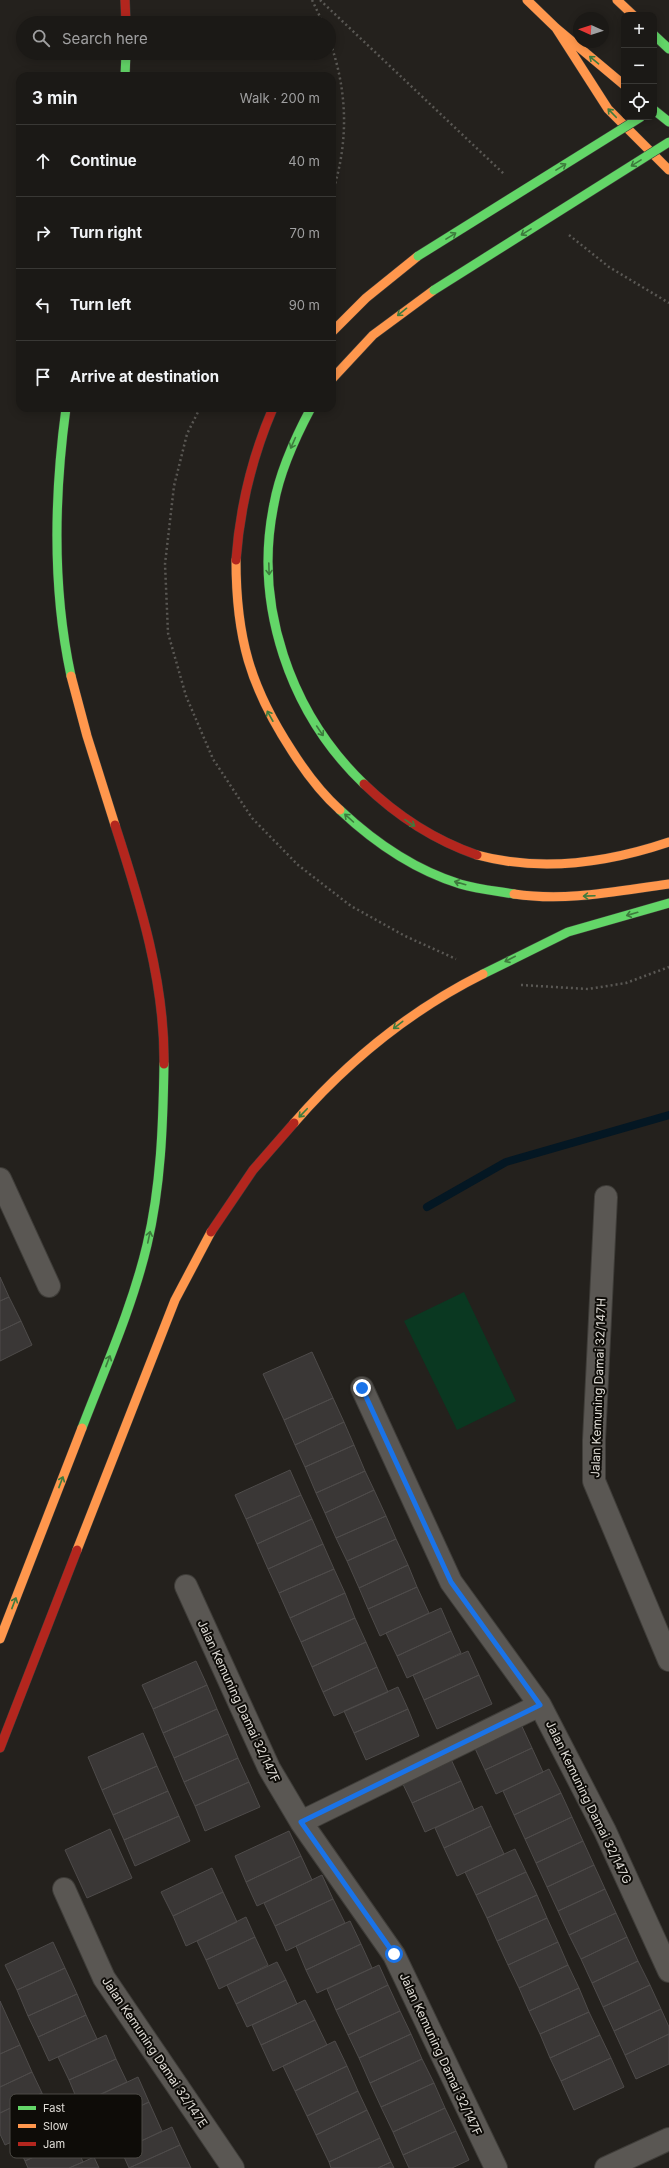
<!DOCTYPE html>
<html lang="en">
<head>
<meta charset="utf-8">
<style>
	:root { --surface:#1b1916; --page:#24221f; --text:#f1f3f6; --muted:#a0a0a1; --line:#393835 }
	body { margin:0; font-family:Inter,sans-serif; background:var(--page); color:var(--text) }
	.controls { position:absolute; right:12px; top:12px; display:grid; overflow:hidden; border-radius:8px; box-shadow:0 2px 10px #0003 }
	.controls button { width:36px; height:36px; display:grid; place-items:center; padding:0; border:0; border-bottom:1px solid var(--line); background:var(--surface); color:var(--text); font:20px sans-serif }
	.compass { position:absolute; left:573px; top:12px; width:36px; height:36px; border-radius:50%; background:var(--surface); box-shadow:0 2px 10px #0003; rotate:273deg }
	.stop { position:absolute; width:12px; height:12px; margin:-9px; border:3px solid #1a73e8; border-radius:50%; background:#fff }
	.stop.end { background:#1a73e8; border-color:#fff; box-shadow:0 1px 4px #0008 }
	.list { margin:0; padding:0; list-style:none }
	h2 { display:flex; justify-content:space-between; align-items:center; height:52px; margin:0; padding:0 16px; font-size:17px }
	h2 small { font-size:13px; font-weight:400; color:var(--muted) }
	.list li { display:grid; grid-template-columns:26px 1fr auto; gap:12px; align-items:center; box-sizing:border-box; height:72px; padding:0 16px; border-top:1px solid var(--line) }
	.list b { display:block; font-size:15px; white-space:nowrap }
	.list em { font-size:13px; font-style:normal; color:var(--muted) }
	.icon { flex:none; width:22px; height:22px; fill:none; stroke:currentColor; stroke-width:2; stroke-linecap:round; stroke-linejoin:round }
	.map { position:relative; flex:none; width:669px; height:2168px; overflow:hidden }
	.search { position:absolute; background:var(--surface); box-shadow:0 2px 10px #0003; left:16px; top:16px; width:320px; height:44px; display:flex; align-items:center; gap:10px; box-sizing:border-box; padding:0 14px; border-radius:22px; color:var(--muted); font-size:15px }
	.panel { position:absolute; background:var(--surface); box-shadow:0 2px 10px #0003; left:16px; top:72px; width:320px; height:340px; border-radius:12px }
	.map>svg:first-child { display:block }
	.green { fill:#0a3821 }
	.lines { fill:none; stroke-linecap:round; stroke-linejoin:round }
	.stream { stroke:#041723; stroke-width:8 }
	.building { fill:#3a3736; stroke:#4e4b4a }
	.street-casing { stroke:#3f3d39; stroke-width:24 }
	.fast-casing { stroke:#3f3d39; stroke-width:10 }
	.slow-casing { stroke:#3f3d39; stroke-width:10 }
	.jam-casing { stroke:#3f3d39; stroke-width:10 }
	.path { stroke:#5a5854; stroke-width:2.5; stroke-dasharray:2 3; stroke-linecap:butt }
	.street { stroke:#5a5753; stroke-width:22 }
	.fast { stroke:#63d668; stroke-width:9 }
	.slow { stroke:#ff974d; stroke-width:9 }
	.jam { stroke:#b3261e; stroke-width:9 }
	.fast-bridge-casing { stroke:#3f3d39; stroke-width:10; stroke-linecap:butt }
	.fast-bridge { stroke:#63d668; stroke-width:9 }
	.oneway { stroke:#3d7b3d }
	.route { stroke:#1a73e8; stroke-width:5 }
	.labels { text-anchor:middle; dominant-baseline:central; stroke-width:4; stroke-linejoin:round; paint-order:stroke }
	.street-label { font-size:12px; fill:#e0ddd7; stroke:#0e0c08 }
	.key { fill:#0e0c08; stroke:#4d4b46; stroke-width:1 }
	.key-label { font-size:11px; fill:#e0ddd7 }
</style>
</head>
<body>
<div class="map">
<svg width="669" height="2168" viewBox="0 0 669 2168">
	<rect width="100%" height="100%" fill="#24211d"/>
	<path class="green" d="M 464,1292 L 516,1401 L 457,1430 L 404,1321 Z"/>
	<g class="lines">
		<path class="stream" d="M 427,1207 L 506,1162 L 669,1115"/>
	</g>
	<path class="building" d="M 0,1277 L 9,1297 L 0,1301 Z
		M 9,1297 L 21,1321 L 0,1331 L 0,1301 Z
		M 21,1321 L 32,1345 L 0,1361 L 0,1331 Z
		M 312,1352 L 333,1398 L 284,1420 L 263,1374 Z
		M 333,1398 L 344,1422 L 295,1445 L 284,1420 Z
		M 344,1422 L 354,1445 L 305,1467 L 295,1445 Z
		M 354,1445 L 365,1471 L 316,1493 L 305,1467 Z
		M 290,1470 L 301,1495 L 246,1519 L 235,1495 Z
		M 365,1471 L 374,1490 L 325,1513 L 316,1493 Z
		M 374,1490 L 386,1516 L 336,1538 L 325,1513 Z
		M 301,1495 L 312,1519 L 257,1544 L 246,1519 Z
		M 386,1516 L 396,1539 L 347,1561 L 336,1538 Z
		M 312,1519 L 323,1544 L 268,1569 L 257,1544 Z
		M 396,1539 L 408,1565 L 359,1588 L 347,1561 Z
		M 323,1544 L 334,1569 L 279,1593 L 268,1569 Z
		M 408,1565 L 417,1587 L 368,1609 L 359,1588 Z
		M 334,1569 L 345,1593 L 290,1618 L 279,1593 Z
		M 417,1587 L 429,1613 L 380,1636 L 368,1609 Z
		M 345,1593 L 355,1618 L 301,1642 L 290,1618 Z
		M 441,1608 L 451,1631 L 397,1656 L 386,1633 Z
		M 355,1618 L 366,1642 L 312,1667 L 301,1642 Z
		M 451,1631 L 461,1653 L 407,1678 L 397,1656 Z
		M 366,1642 L 377,1667 L 323,1692 L 312,1667 Z
		M 468,1651 L 479,1675 L 424,1700 L 413,1675 Z
		M 196,1661 L 207,1685 L 153,1709 L 142,1685 Z
		M 377,1667 L 388,1692 L 334,1716 L 323,1692 Z
		M 479,1675 L 492,1704 L 437,1729 L 424,1700 Z
		M 207,1685 L 217,1709 L 163,1733 L 153,1709 Z
		M 398,1687 L 408,1709 L 354,1733 L 344,1711 Z
		M 217,1709 L 228,1734 L 174,1758 L 163,1733 Z
		M 408,1709 L 419,1736 L 366,1760 L 354,1733 Z
		M 519,1720 L 532,1748 L 485,1770 L 472,1742 Z
		M 143,1733 L 157,1766 L 102,1790 L 88,1757 Z
		M 228,1734 L 238,1758 L 184,1782 L 174,1758 Z
		M 532,1748 L 543,1772 L 496,1794 L 485,1770 Z
		M 450,1757 L 461,1781 L 412,1803 L 401,1780 Z
		M 238,1758 L 249,1782 L 195,1806 L 184,1782 Z
		M 157,1766 L 168,1791 L 113,1815 L 102,1790 Z
		M 549,1769 L 561,1793 L 514,1815 L 503,1791 Z
		M 461,1781 L 474,1810 L 425,1832 L 412,1803 Z
		M 249,1782 L 260,1807 L 205,1831 L 195,1806 Z
		M 168,1791 L 179,1816 L 124,1840 L 113,1815 Z
		M 561,1793 L 572,1817 L 525,1839 L 514,1815 Z
		M 482,1806 L 491,1826 L 444,1848 L 435,1828 Z
		M 179,1816 L 190,1841 L 135,1866 L 124,1840 Z
		M 572,1817 L 583,1841 L 536,1863 L 525,1839 Z
		M 491,1826 L 504,1854 L 457,1876 L 444,1848 Z
		M 110,1829 L 132,1878 L 87,1898 L 65,1850 Z
		M 289,1831 L 301,1856 L 246,1882 L 235,1856 Z
		M 583,1841 L 594,1865 L 547,1887 L 536,1863 Z
		M 515,1849 L 526,1872 L 476,1895 L 465,1872 Z
		M 301,1856 L 312,1880 L 257,1906 L 246,1882 Z
		M 594,1865 L 605,1889 L 558,1911 L 547,1887 Z
		M 212,1868 L 223,1892 L 173,1916 L 161,1892 Z
		M 526,1872 L 537,1895 L 487,1918 L 476,1895 Z
		M 322,1875 L 333,1899 L 275,1926 L 264,1903 Z
		M 605,1889 L 616,1913 L 569,1935 L 558,1911 Z
		M 223,1892 L 237,1922 L 186,1946 L 173,1916 Z
		M 537,1895 L 547,1918 L 497,1941 L 487,1918 Z
		M 333,1899 L 345,1923 L 286,1951 L 275,1926 Z
		M 616,1913 L 627,1937 L 581,1959 L 569,1935 Z
		M 246,1917 L 255,1937 L 206,1960 L 197,1941 Z
		M 547,1918 L 558,1942 L 508,1965 L 497,1941 Z
		M 350,1921 L 361,1944 L 306,1970 L 296,1946 Z
		M 255,1937 L 268,1965 L 219,1989 L 206,1960 Z
		M 627,1937 L 638,1961 L 592,1983 L 581,1959 Z
		M 53,1942 L 65,1968 L 17,1990 L 5,1965 Z
		M 558,1942 L 568,1965 L 519,1988 L 508,1965 Z
		M 361,1944 L 372,1968 L 317,1993 L 306,1970 Z
		M 638,1961 L 650,1985 L 603,2007 L 592,1983 Z
		M 277,1962 L 286,1980 L 236,2004 L 227,1985 Z
		M 379,1965 L 388,1985 L 336,2010 L 327,1989 Z
		M 568,1965 L 579,1988 L 529,2011 L 519,1988 Z
		M 65,1968 L 77,1994 L 28,2016 L 17,1990 Z
		M 286,1980 L 297,2004 L 247,2027 L 236,2004 Z
		M 388,1985 L 400,2011 L 348,2035 L 336,2010 Z
		M 650,1985 L 661,2009 L 614,2031 L 603,2007 Z
		M 579,1988 L 589,2012 L 540,2034 L 529,2011 Z
		M 77,1994 L 86,2015 L 38,2037 L 28,2016 Z
		M 305,2000 L 315,2020 L 261,2045 L 252,2025 Z
		M 0,2001 L 20,2045 L 0,2054 Z
		M 661,2009 L 669,2027 L 669,2034 L 625,2055 L 614,2031 Z
		M 400,2011 L 411,2034 L 359,2058 L 348,2035 Z
		M 589,2012 L 600,2035 L 550,2058 L 540,2034 Z
		M 86,2015 L 97,2039 L 49,2061 L 38,2037 Z
		M 315,2020 L 327,2045 L 273,2071 L 261,2045 Z
		M 411,2034 L 422,2059 L 370,2083 L 359,2058 Z
		M 669,2034 L 669,2064 L 636,2079 L 625,2055 Z
		M 106,2035 L 116,2059 L 69,2080 L 58,2057 Z
		M 600,2035 L 611,2058 L 561,2081 L 550,2058 Z
		M 335,2041 L 347,2066 L 295,2091 L 283,2066 Z
		M 20,2045 L 32,2072 L 0,2087 L 0,2054 Z
		M 611,2058 L 624,2087 L 574,2110 L 561,2081 Z
		M 116,2059 L 127,2082 L 79,2104 L 69,2080 Z
		M 422,2059 L 434,2083 L 381,2107 L 370,2083 Z
		M 347,2066 L 358,2091 L 307,2116 L 295,2091 Z
		M 32,2072 L 42,2093 L 0,2113 L 0,2087 Z
		M 138,2077 L 149,2102 L 100,2125 L 89,2100 Z
		M 434,2083 L 445,2108 L 393,2132 L 381,2107 Z
		M 358,2091 L 367,2110 L 316,2135 L 307,2116 Z
		M 42,2093 L 55,2122 L 5,2145 L 0,2134 L 0,2113 Z
		M 149,2102 L 162,2131 L 114,2154 L 100,2125 Z
		M 445,2108 L 456,2131 L 403,2155 L 393,2132 Z
		M 367,2110 L 380,2138 L 329,2162 L 316,2135 Z
		M 64,2118 L 73,2139 L 25,2161 L 15,2140 Z
		M 172,2127 L 180,2145 L 129,2168 L 121,2150 Z
		M 456,2131 L 469,2160 L 452,2168 L 409,2168 L 403,2155 Z
		M 380,2138 L 391,2162 L 378,2168 L 331,2168 L 329,2162 Z
		M 73,2139 L 83,2162 L 69,2168 L 28,2168 L 25,2161 Z
		M 180,2145 L 191,2168 L 129,2168 Z
		M 94,2157 L 99,2168 L 69,2168 L 83,2162 Z
		M 391,2162 L 394,2168 L 378,2168 Z"/>
	<g class="lines">
		<defs>
			<path id="street" d="M 0,1179 L 49,1286
				M 606,1197 L 594,1440 L 594,1481 L 669,1660
				M 362,1388 L 451,1582 L 540,1705 L 605,1831 L 669,1971
				M 186,1586 L 269,1768 L 301,1822 L 394,1955 L 496,2168
				M 301,1822 L 540,1705
				M 64,1889 L 104,1978 L 233,2168
				M 606,2168 L 669,2139"/>
			<path id="fast" d="M 654,35 L 669,49
				M 125,76 L 126,53
				M 654,110 L 669,122
				M 66,408 C 54,497 52,588 71,676
				M 311,408 C 295,438 280,470 274,504 C 253,605 290,713 364,784
				M 340,810 C 373,841 415,870 460,884 C 477,889 496,891 514,894
				M 483,974 L 568,932 L 669,903
				M 82,1428 C 105,1368 132,1308 147,1245 C 161,1186 163,1125 164,1064"/>
			<path id="slow" d="M 527,0 L 556,28 L 624,85
				M 617,0 L 633,15
				M 556,28 L 608,109 L 669,170
				M 332,332 L 366,298 L 418,256
				M 332,379 L 373,335 L 434,290
				M 236,560 C 236,637 250,687 292,751 C 306,773 321,793 340,810
				M 71,676 L 87,736 L 115,825
				M 477,855 C 540,872 607,863 669,842
				M 514,894 C 567,902 617,891 669,884
				M 294,1123 C 347,1062 411,1010 483,974
				M 77,1550 L 175,1300 L 211,1232
				M 0,1639 L 82,1428"/>
			<path id="jam" d="M 125,0 L 126,23
				M 236,560 C 240,506 252,457 273,408
				M 364,784 C 396,815 434,840 477,855
				M 115,825 C 140,902 165,982 164,1064
				M 211,1232 L 253,1170 L 294,1123
				M 0,1748 L 77,1550"/>
		</defs>
		<use href="#street" class="street-casing"/>
		<use href="#fast" class="fast-casing"/>
		<use href="#slow" class="slow-casing"/>
		<use href="#jam" class="jam-casing"/>
		<path class="path" d="M 312,0 L 323,23
			M 320,0 L 504,174
			M 329,39 C 348,91 349,142 332,194
			M 569,235 L 609,267 L 669,303
			M 200,408 L 187,434 L 174,486 L 165,564 L 168,633 L 186,696 L 213,759 L 252,818 L 298,865 L 351,906 L 405,936 L 456,959
			M 521,985 L 588,989 L 626,983 L 669,967"/>
		<use href="#street" class="street"/>
		<use href="#fast" class="fast"/>
		<use href="#slow" class="slow"/>
		<use href="#jam" class="jam"/>
		<defs>
			<path id="fast-bridge" d="M 418,256 L 641,117
				M 434,290 L 669,142"/>
		</defs>
		<use href="#fast-bridge" class="fast-bridge-casing"/>
		<use href="#fast-bridge" class="fast-bridge"/>
	</g>
	<defs><path id="oneway-shaft" d="M-6 0H5M1.5-3L5.5 0L1.5 3" fill="none" stroke-width="1.6" stroke-linecap="round" stroke-linejoin="round"/></defs>
	<g class="oneway">
		<use href="#oneway-shaft" transform="translate(594 60) rotate(-140)"/>
		<use href="#oneway-shaft" transform="translate(612 113) rotate(-134)"/>
		<use href="#oneway-shaft" transform="translate(636 163) rotate(148)"/>
		<use href="#oneway-shaft" transform="translate(561 167) rotate(-32)"/>
		<use href="#oneway-shaft" transform="translate(526 232) rotate(148)"/>
		<use href="#oneway-shaft" transform="translate(451 236) rotate(-32)"/>
		<use href="#oneway-shaft" transform="translate(402 312) rotate(141)"/>
		<use href="#oneway-shaft" transform="translate(293 443) rotate(114)"/>
		<use href="#oneway-shaft" transform="translate(269 569) rotate(88)"/>
		<use href="#oneway-shaft" transform="translate(270 716) rotate(-119)"/>
		<use href="#oneway-shaft" transform="translate(320 731) rotate(56)"/>
		<use href="#oneway-shaft" transform="translate(349 818) rotate(-138)"/>
		<use href="#oneway-shaft" transform="translate(410 823) rotate(34)"/>
		<use href="#oneway-shaft" transform="translate(460 883) rotate(-164)"/>
		<use href="#oneway-shaft" transform="translate(589 896) rotate(178)"/>
		<use href="#oneway-shaft" transform="translate(632 914) rotate(164)"/>
		<use href="#oneway-shaft" transform="translate(510 959) rotate(153)"/>
		<use href="#oneway-shaft" transform="translate(398 1025) rotate(142)"/>
		<use href="#oneway-shaft" transform="translate(303 1113) rotate(134)"/>
		<use href="#oneway-shaft" transform="translate(149 1237) rotate(-78)"/>
		<use href="#oneway-shaft" transform="translate(108 1361) rotate(-69)"/>
		<use href="#oneway-shaft" transform="translate(61 1482) rotate(-69)"/>
		<use href="#oneway-shaft" transform="translate(14 1603) rotate(-69)"/>
	</g>
	<g class="lines">
		<path class="route" d="M 362,1388 L 451,1582 L 540,1705 L 301,1822 L 394,1954"/>
	</g>
	<g class="labels">
		<g class="street-label">
			<text transform="translate(598 1388) rotate(-88)">Jalan Kemuning Damai 32/147H</text>
			<text transform="translate(239 1701) rotate(65)">Jalan Kemuning Damai 32/147F</text>
			<text transform="translate(589 1802) rotate(64)">Jalan Kemuning Damai 32/147G</text>
			<text transform="translate(155 2052) rotate(56)">Jalan Kemuning Damai 32/147E</text>
			<text transform="translate(441 2054) rotate(65)">Jalan Kemuning Damai 32/147F</text>
		</g>
	</g>
	<rect x="10" y="2094" width="132" height="64" rx="6" class="key"/>
	<rect x="18" y="2106" width="18" height="4" fill="#63d668"/>
	<rect x="18" y="2124" width="18" height="4" fill="#ff974d"/>
	<rect x="18" y="2142" width="18" height="4" fill="#b3261e"/>
	<g class="key-label">
		<text x="43" y="2112">Fast</text>
		<text x="43" y="2130">Slow</text>
		<text x="43" y="2148">Jam</text>
	</g>
</svg>
<div class="controls">
<button>+</button>
<button>−</button>
<button><svg class="icon" aria-label="locate" viewBox="0 0 24 24"><circle cx="12" cy="12" r="6"/><path d="M12 2v4M12 18v4M2 12h4M18 12h4"/></svg></button>
</div>
<svg class="compass" viewBox="-18 -18 36 36"><path d="M0-13l5 13h-10z" fill="#e53935"/><path d="M0 13l5-13h-10z" fill="#a0a0a1"/></svg>
<div class="stop" style="left:394px;top:1954px"></div>
<div class="stop end" style="left:362px;top:1388px"></div>
<div class="search"><svg class="icon" aria-label="search" viewBox="0 0 24 24"><circle cx="10" cy="10" r="6"/><path d="M15 15l6 6"/></svg>Search here</div>
<section class="panel">
<h2>3 min<small>Walk · 200 m</small></h2>
<ul class="list">
<li><svg class="icon" aria-label="ahead" viewBox="0 0 24 24"><path d="M12 20V5M6 11l6-6 6 6"/></svg><div><b>Continue</b></div><em>40 m</em></li>
<li><svg class="icon" aria-label="right" viewBox="0 0 24 24"><path d="M7 20v-9h11M14 6l5 5-5 5"/></svg><div><b>Turn right</b></div><em>70 m</em></li>
<li><svg class="icon" aria-label="left" viewBox="0 0 24 24"><path d="M17 20v-9H6M10 6l-5 5 5 5"/></svg><div><b>Turn left</b></div><em>90 m</em></li>
<li><svg class="icon" aria-label="arrive" viewBox="0 0 24 24"><path d="M6 21V4h12l-3 4 3 4H6"/></svg><div><b>Arrive at destination</b></div></li>
</ul>
</section>
</div>
</body>
</html>
